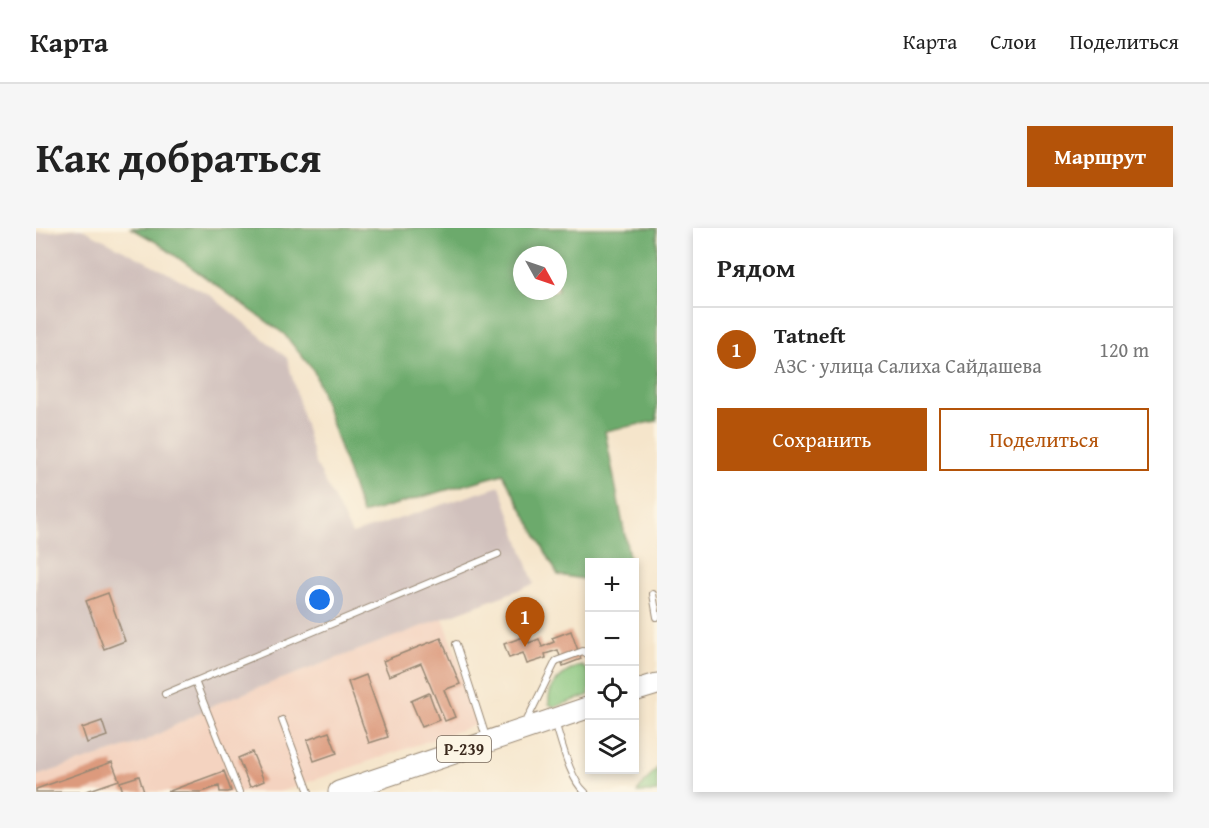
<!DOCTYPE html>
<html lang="ru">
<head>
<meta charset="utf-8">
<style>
	:root { --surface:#fff; --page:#f6f6f6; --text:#222; --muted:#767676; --line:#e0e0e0; --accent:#b45309 }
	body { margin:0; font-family:"Gentium Book Plus",serif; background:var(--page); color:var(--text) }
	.controls { position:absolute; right:18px; bottom:18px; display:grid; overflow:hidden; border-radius:0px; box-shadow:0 3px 9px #0003 }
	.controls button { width:54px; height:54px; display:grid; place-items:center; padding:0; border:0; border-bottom:2px solid var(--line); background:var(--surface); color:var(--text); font:30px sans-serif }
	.compass { position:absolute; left:477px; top:18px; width:54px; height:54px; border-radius:50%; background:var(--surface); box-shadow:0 3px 9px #0003; rotate:130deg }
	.you { position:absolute; left:284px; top:372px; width:21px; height:21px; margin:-15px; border:4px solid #fff; border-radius:50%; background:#1a73e8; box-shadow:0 0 0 9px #1a73e833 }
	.badge { display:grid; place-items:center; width:39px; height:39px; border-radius:50%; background:var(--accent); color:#fff; font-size:20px; font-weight:700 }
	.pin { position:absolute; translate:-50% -50px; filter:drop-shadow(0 2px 3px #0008) }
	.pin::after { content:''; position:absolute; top:32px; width:21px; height:18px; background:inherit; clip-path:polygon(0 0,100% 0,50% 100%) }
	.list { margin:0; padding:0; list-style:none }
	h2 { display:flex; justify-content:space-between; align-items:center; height:78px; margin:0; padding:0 24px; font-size:26px }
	h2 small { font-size:20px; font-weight:400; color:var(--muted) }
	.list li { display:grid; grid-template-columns:39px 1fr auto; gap:18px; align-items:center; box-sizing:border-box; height:84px; padding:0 24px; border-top:2px solid var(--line) }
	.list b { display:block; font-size:22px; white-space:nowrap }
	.list p { margin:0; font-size:20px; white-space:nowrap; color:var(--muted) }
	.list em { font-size:20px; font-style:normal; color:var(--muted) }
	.actions { display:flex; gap:12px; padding:18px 24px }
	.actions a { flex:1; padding:14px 0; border:2px solid var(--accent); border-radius:0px; text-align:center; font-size:21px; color:var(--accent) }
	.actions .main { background:var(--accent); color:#fff }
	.icon { flex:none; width:33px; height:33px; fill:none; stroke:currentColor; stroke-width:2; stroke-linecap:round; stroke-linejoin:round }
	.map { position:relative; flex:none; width:621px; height:564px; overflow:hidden; border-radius:0px }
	header { display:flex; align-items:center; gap:36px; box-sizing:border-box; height:84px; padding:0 30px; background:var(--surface); border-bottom:2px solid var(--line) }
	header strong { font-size:28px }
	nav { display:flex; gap:33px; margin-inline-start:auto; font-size:21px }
	.intro { display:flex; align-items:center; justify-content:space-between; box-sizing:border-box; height:144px; padding:0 36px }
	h1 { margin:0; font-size:42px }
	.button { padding:15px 27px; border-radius:0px; background:var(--accent); color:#fff; font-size:21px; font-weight:700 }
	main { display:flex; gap:36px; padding:0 36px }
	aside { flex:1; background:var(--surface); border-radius:0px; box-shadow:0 3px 9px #0003 }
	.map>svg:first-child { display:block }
	.built { fill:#f4d3c0 }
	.industrial { fill:#d0c0bc }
	.green { fill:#85c47c; stroke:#60774d; stroke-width:1.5 }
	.forest { fill:#6caa6c; stroke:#546a45; stroke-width:1.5; fill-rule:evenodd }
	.building { fill:#dc9a7d }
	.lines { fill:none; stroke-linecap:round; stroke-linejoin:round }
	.service-casing { stroke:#988874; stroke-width:8 }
	.trunk-casing { stroke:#988874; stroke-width:23 }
	.service { stroke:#fff; stroke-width:6 }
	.trunk { stroke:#fff; stroke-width:21 }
	.labels { text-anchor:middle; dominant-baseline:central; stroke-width:5; stroke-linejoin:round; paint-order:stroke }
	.shield { fill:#fcf5e5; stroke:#75675a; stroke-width:1.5 }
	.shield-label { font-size:16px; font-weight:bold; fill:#3b2a1e }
</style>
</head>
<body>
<header>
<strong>Карта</strong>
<nav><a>Карта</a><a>Слои</a><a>Поделиться</a></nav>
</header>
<div class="intro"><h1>Как добраться</h1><a class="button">Маршрут</a></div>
<main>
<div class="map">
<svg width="621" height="564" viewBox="0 0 621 564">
	<rect width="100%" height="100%" fill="#fcf5e5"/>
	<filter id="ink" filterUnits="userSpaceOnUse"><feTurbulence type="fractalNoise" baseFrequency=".0167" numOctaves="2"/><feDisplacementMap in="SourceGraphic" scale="12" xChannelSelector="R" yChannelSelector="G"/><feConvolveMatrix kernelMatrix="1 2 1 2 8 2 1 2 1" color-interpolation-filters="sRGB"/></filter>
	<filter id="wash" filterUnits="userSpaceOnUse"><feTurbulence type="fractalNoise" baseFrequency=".008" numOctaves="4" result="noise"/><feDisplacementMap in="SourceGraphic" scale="24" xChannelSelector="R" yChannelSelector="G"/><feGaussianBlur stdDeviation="1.35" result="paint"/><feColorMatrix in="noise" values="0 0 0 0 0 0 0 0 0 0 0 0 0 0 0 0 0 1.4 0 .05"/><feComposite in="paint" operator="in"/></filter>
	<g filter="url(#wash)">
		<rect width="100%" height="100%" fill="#f5e5cb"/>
		<path class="built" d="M 407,390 L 445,495 L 243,564 L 0,564 L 0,548 L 109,513 L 182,475 Z"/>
		<path class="industrial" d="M 45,0 L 174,67 L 251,130 L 279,234 L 316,306 L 464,258 L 498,356 L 182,475 L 109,513 L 0,548 L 0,5 Z"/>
		<path class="green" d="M 545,437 C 556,444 554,455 553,467 L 519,479 L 513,476 C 511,455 528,444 545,437 Z
			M 621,540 L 621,564 L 601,564 Z"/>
		<path class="forest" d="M 95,0 L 621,0 L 621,193 L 569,203 L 594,334 L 554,334 L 553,352 L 522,347 L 467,246 L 326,286 L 278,143 L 248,106 L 120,14 ZM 486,27 L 522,27 L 522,63 L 486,63 Z"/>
		<g id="blocks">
			<path class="building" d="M 72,365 L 89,413 L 68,421 L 50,373 Z
				M 535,403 L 545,431 L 527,438 L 522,422 L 509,426 L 510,430 L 491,436 L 487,425 L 473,430 L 468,416 L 490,408 L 493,415 L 503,411 L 506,419 L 518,414 L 516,410 Z
				M 405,410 L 424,456 L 408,462 L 419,489 L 409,493 L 385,435 L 353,448 L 347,433 Z
				M 330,447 L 352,509 L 333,515 L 312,454 Z
				M 393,465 L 403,492 L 386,499 L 375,473 Z
				M 66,493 L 71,508 L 51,515 L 46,500 Z
				M 293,504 L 301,525 L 278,533 L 271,512 Z
				M 216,524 L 228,553 L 214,559 L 202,530 Z
				M 76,534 L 83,552 L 48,564 L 0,564 L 0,561 Z
				M 188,543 L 195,563 L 192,564 L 184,564 L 183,558 L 166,564 L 131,564 Z
				M 103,548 L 108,564 L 87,564 L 84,554 Z"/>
		</g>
	</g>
	<g filter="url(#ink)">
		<use href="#blocks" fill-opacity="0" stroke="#988874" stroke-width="1.5"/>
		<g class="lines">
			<defs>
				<path id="service" d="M 617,366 L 621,389
					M 420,416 L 450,509
					M 159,453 L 203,564
					M 129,466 L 462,326
					M 246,492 L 273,564
					M 519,494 C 525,512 534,552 549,564
					M 489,496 L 520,433 L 547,423 L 554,428"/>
				<path id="trunk" d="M 598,463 L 621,456
					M 303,564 L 554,479"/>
			</defs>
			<use href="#service" class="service-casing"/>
			<use href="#trunk" class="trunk-casing"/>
			<use href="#service" class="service"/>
			<use href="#trunk" class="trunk"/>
		</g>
	</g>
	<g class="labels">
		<rect class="shield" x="401" y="508" width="54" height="26" rx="4.5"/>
		<g class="shield-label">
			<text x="428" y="521">Р-239</text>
		</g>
	</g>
</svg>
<div class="controls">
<button>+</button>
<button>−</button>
<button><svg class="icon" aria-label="locate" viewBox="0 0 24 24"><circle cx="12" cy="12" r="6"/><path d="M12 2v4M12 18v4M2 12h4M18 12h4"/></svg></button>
<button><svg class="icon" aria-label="layers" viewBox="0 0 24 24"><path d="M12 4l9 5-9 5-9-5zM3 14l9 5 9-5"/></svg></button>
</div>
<svg class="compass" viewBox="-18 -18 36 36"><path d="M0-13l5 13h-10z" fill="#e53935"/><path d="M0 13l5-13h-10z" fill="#767676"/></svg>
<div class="you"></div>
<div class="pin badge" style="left:489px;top:419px">1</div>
</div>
<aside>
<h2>Рядом<small></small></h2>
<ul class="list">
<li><span class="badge">1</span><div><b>Tatneft</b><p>АЗС · улица Салиха Сайдашева</p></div><em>120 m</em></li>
</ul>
<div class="actions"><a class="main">Сохранить</a><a>Поделиться</a></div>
</aside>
</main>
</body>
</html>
